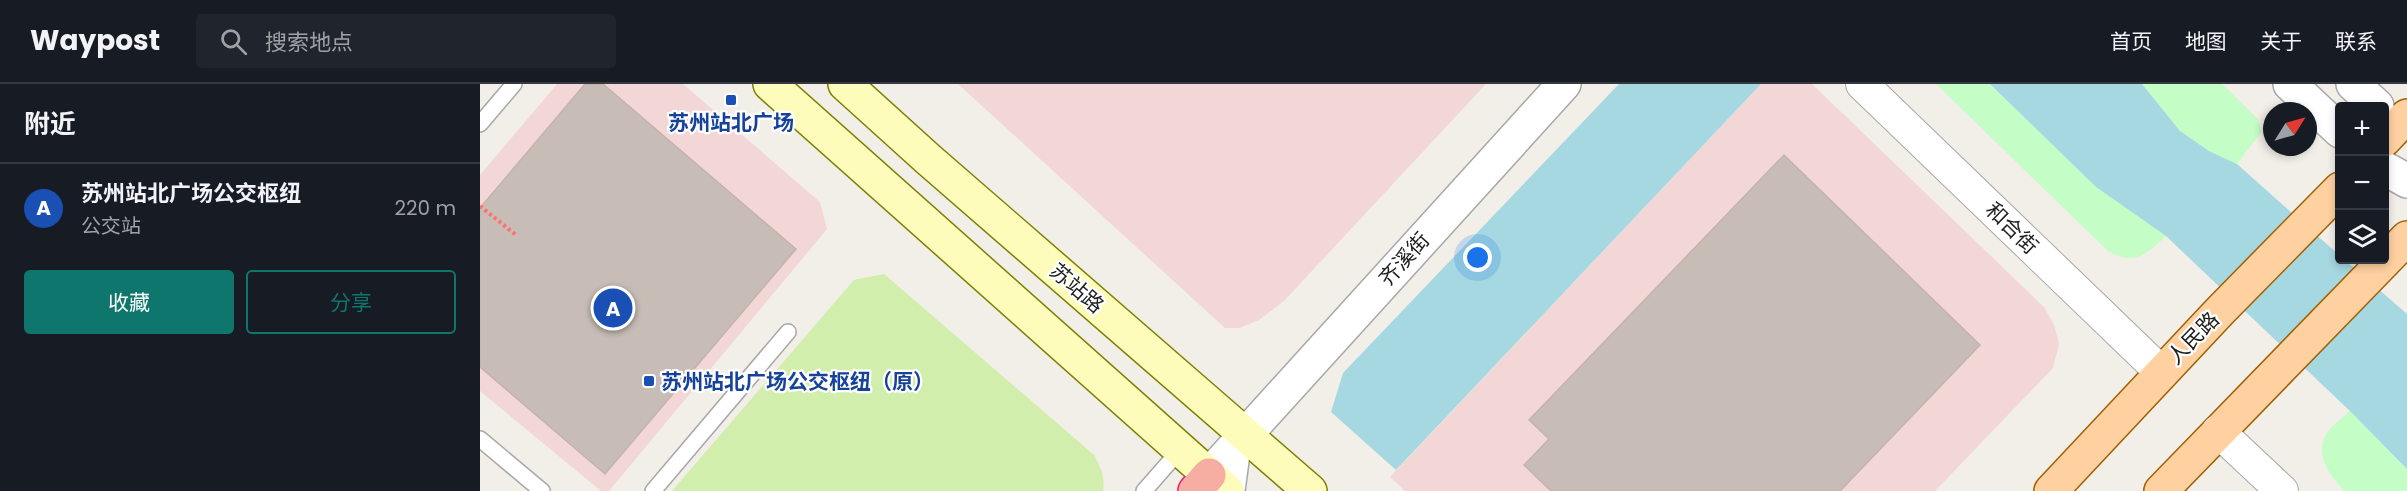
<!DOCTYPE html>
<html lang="zh">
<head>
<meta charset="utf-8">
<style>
	:root { --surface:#171b24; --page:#20242c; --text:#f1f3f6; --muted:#9ea1a6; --line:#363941; --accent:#0f766e }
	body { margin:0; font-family:Poppins,"Noto Sans SC",sans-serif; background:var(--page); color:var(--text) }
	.controls { position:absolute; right:18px; top:18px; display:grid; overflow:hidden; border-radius:6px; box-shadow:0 3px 9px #0003 }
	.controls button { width:54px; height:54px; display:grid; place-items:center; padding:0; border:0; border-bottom:2px solid var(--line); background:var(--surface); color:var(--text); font:30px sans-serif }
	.compass { position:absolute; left:1783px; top:18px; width:54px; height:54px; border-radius:50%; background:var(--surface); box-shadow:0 3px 9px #0003; rotate:53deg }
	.you { position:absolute; left:998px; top:174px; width:21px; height:21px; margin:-15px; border:4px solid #fff; border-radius:50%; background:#1a73e8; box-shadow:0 0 0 9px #1a73e833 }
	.badge { display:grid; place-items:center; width:39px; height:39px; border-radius:50%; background:var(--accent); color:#fff; font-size:20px; font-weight:700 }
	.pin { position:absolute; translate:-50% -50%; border:3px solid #fff; box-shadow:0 2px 6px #0006 }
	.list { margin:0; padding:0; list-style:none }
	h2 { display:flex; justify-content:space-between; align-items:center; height:78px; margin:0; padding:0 24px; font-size:26px }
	h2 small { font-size:20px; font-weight:400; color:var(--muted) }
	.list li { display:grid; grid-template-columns:39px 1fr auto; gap:18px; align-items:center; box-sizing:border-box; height:90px; padding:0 24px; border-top:2px solid var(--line) }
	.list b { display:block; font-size:22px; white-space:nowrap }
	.list p { margin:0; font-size:20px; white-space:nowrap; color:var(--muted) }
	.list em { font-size:20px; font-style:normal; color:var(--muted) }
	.actions { display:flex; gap:12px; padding:18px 24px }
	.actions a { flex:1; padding:14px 0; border:2px solid var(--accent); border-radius:6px; text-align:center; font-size:21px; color:var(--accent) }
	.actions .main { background:var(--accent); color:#fff }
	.icon { flex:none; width:33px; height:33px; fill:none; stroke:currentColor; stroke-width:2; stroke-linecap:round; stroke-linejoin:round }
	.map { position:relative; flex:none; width:1927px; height:407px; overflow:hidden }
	header { display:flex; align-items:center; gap:36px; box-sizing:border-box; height:84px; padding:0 30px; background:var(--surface); border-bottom:2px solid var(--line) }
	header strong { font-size:28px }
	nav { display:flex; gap:33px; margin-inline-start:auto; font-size:21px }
	.search { width:420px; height:54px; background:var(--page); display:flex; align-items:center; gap:15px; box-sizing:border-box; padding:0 21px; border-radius:6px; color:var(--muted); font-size:22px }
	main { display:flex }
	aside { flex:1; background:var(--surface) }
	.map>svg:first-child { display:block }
	.commercial { fill:#f3d7d7 }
	.grass { fill:#d1eeac }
	.park { fill:#c4fdc5 }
	.water { fill:#a6d8e2 }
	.building { fill:#c7bdb6; stroke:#c5b3a9; stroke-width:1.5 }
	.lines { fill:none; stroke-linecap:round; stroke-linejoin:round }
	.service-casing { stroke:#a8a8a8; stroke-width:18 }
	.minor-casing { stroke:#a8a8a8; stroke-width:34 }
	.tertiary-casing { stroke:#a8a8a8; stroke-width:36 }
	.secondary-casing { stroke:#7b8100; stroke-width:36 }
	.primary-casing { stroke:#9f6000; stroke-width:36 }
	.trunk-casing { stroke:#e61f70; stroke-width:36 }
	.path { stroke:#ff716c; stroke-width:4; stroke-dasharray:3 3; stroke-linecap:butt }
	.service { stroke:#fff; stroke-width:15 }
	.minor { stroke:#fff; stroke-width:32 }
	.tertiary { stroke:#fff; stroke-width:33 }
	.secondary { stroke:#fdfcba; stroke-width:33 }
	.primary { stroke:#ffd0a0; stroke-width:33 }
	.trunk { stroke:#f6aea2; stroke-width:33 }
	.transit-dot { fill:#1a4fb4; stroke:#fff; stroke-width:2 }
	.labels { text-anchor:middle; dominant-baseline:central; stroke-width:4.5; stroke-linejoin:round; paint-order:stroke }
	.transit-label { font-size:21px; font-weight:bold; fill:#164399; stroke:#fff }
	.street-label { font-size:21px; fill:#212121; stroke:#fff }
</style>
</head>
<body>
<header>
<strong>Waypost</strong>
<div class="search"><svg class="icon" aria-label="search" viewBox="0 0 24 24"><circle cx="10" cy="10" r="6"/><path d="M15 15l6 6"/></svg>搜索地点</div>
<nav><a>首页</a><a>地图</a><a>关于</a><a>联系</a></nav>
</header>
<main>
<aside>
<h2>附近<small></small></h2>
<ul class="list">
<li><span class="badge" style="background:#1a4fb4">A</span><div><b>苏州站北广场公交枢纽</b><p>公交站</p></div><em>220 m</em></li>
</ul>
<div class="actions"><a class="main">收藏</a><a>分享</a></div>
</aside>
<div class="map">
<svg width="1927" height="407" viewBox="0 0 1927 407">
	<rect width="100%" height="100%" fill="#f2eee8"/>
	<path class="commercial" d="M 77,0 L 203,0 L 340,118 L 347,145 L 129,407 L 121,407 L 0,307 L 0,91 Z
		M 478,0 L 1006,0 L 804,217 L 779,236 L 759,244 L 745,244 Z
		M 1281,0 L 1332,0 L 1564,223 L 1574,241 L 1579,260 L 1573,284 L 1455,407 L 925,407 L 910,393 Z"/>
	<path class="grass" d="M 404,190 L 614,371 C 621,384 625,392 623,407 L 192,407 L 374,196 Z"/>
	<path class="park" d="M 1456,0 L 1510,0 L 1616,103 L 1686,152 C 1665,171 1655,182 1628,167 Z
		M 1662,0 L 1742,0 L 1777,34 L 1782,47 L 1757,80 L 1729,67 L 1700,47 Z
		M 1870,327 L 1927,385 L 1927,407 L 1865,407 C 1851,394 1834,370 1846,351 C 1851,342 1862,334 1870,327 Z"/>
	<path class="water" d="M 1139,0 L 1281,0 L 916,386 L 851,328 L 863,289 Z
		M 1510,0 L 1662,0 L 1700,47 L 1729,67 L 1757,80 L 1859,171 L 1860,176 L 1865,176 L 1927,230 L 1927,385 L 1870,327 L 1686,152 L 1616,103 Z"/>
	<path class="building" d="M 105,0 L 123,0 L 316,165 L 125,390 L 0,283 L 0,124 Z
		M 1304,71 L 1500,261 L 1360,407 L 1071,407 L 1044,381 L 1069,355 L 1049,336 Z"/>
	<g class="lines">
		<defs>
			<path id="service" d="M 0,40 L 34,0
				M 0,355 L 62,407
				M 173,407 L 308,248
				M 664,407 L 700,366
				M 757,407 L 763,362"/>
			<path id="minor" d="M 1382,0 L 1681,288
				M 1738,347 L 1802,407"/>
			<path id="tertiary" d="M 1810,0 L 1860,47
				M 1873,0 L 1897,22
				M 1904,84 L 1927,97
				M 729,391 L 1084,0"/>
			<path id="secondary" d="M 290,0 L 747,407
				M 365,0 L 448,75 L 830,407"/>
			<path id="primary" d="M 1904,56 L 1927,32
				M 1571,407 L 1740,227 L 1860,105
				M 1681,407 L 1927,154"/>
			<path id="trunk" d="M 715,407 L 729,391"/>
		</defs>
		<use href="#service" class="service-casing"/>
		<use href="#minor" class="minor-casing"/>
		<use href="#tertiary" class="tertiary-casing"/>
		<use href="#secondary" class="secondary-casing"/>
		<use href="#primary" class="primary-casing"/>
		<use href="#trunk" class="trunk-casing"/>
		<path class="path" d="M 0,122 L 36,151"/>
		<use href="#service" class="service"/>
		<use href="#minor" class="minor"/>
		<use href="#tertiary" class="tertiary"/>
		<use href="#secondary" class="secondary"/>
		<use href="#primary" class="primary"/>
		<use href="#trunk" class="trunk"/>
	</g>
	<g class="transit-dot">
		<rect x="245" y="10" width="12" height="12" rx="3"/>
		<rect x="163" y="291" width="12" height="12" rx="3"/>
	</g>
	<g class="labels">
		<g class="transit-label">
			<text x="251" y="38">苏州站北广场</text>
			<text x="181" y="297" text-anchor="start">苏州站北广场公交枢纽（原）</text>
		</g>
		<g class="street-label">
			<text transform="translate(1532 144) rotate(44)">和合街</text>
			<text transform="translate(924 175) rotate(-48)">齐溪街</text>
			<text transform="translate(597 204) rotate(41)">苏站路</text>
			<text transform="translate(1713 254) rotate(-46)">人民路</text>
		</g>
	</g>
</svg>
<div class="controls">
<button>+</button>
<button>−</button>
<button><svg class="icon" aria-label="layers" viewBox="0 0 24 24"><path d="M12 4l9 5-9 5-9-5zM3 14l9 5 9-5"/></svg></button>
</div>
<svg class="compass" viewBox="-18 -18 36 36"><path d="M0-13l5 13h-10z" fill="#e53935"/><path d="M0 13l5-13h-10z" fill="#9ea1a6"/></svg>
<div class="you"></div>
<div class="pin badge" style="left:133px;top:224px;background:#1a4fb4">A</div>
</div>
</main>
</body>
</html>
